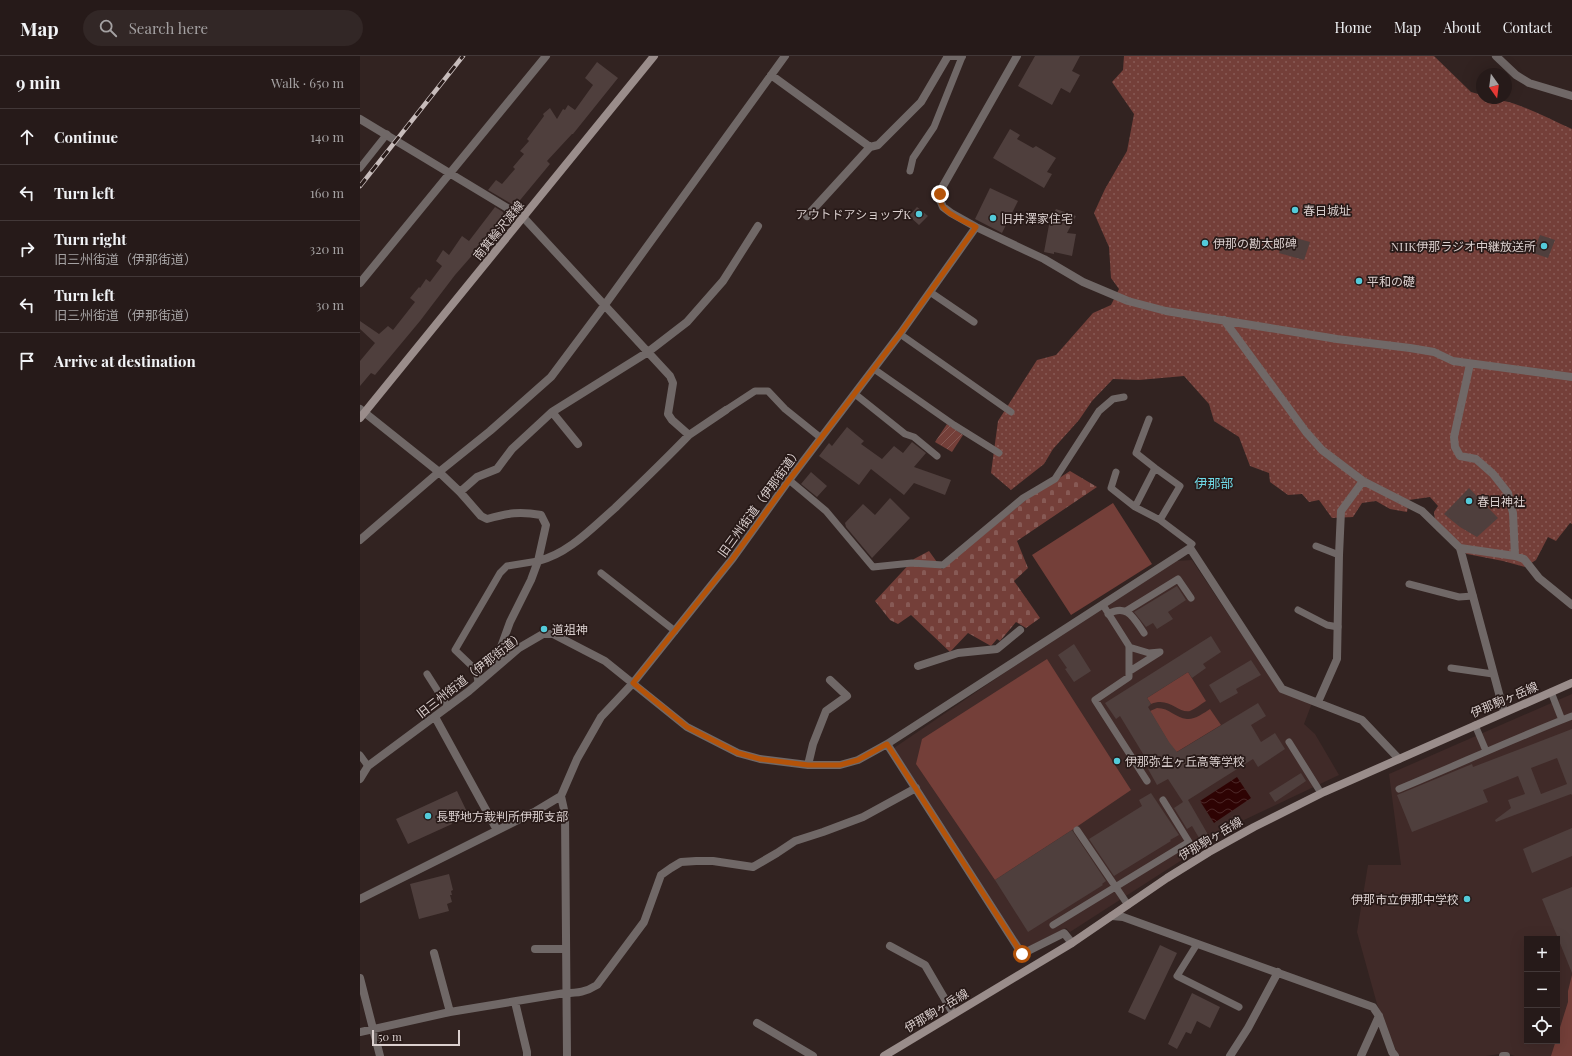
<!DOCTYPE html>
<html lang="en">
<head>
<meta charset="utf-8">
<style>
	:root { --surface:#261a19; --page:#322726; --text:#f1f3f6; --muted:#a4a1a2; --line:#423838 }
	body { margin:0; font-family:"Playfair Display","Noto Sans JP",serif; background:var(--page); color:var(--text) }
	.controls { position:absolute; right:12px; bottom:12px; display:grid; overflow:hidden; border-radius:0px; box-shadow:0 4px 16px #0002 }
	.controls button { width:36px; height:36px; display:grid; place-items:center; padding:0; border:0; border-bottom:1px solid var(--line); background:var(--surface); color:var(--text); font:20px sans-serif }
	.compass { position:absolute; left:1116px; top:12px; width:36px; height:36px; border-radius:50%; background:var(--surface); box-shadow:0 4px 16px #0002; rotate:166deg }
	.scale { position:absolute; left:12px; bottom:10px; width:88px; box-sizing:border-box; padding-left:4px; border:2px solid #dbd0cf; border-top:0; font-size:11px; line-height:14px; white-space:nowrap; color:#dbd0cf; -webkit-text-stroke:3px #281a18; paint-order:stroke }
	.stop { position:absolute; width:12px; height:12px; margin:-9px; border:3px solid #b45309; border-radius:50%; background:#fff }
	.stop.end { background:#b45309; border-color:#fff; box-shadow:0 1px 4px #0008 }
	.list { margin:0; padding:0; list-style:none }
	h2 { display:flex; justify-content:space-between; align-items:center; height:52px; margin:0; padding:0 16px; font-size:17px }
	h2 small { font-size:13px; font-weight:400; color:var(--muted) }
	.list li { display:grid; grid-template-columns:26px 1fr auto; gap:12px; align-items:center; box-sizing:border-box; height:56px; padding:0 16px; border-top:1px solid var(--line) }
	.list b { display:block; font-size:15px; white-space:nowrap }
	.list p { margin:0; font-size:13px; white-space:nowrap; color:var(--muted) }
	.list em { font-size:13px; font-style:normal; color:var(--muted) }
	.icon { flex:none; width:22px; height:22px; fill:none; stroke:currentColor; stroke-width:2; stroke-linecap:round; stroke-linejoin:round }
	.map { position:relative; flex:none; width:1212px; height:1000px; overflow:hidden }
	header { display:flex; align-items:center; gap:24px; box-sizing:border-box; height:56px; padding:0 20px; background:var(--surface); border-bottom:1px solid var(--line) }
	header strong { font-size:19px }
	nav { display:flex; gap:22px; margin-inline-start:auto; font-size:14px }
	.search { width:280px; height:36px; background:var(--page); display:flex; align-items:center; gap:10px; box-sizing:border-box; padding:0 14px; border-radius:22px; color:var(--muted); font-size:15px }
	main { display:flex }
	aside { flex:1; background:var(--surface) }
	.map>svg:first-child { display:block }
	.built { fill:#402a28; fill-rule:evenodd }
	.grass { fill:#743f39 }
	.cemetery { fill:url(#cemetery-stones) }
	.park { fill:url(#park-dots) }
	.garden { fill:url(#garden-furrows) }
	.water { fill:url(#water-waves) }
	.building { fill:#4f3f3d; fill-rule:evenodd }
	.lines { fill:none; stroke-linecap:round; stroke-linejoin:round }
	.lane { stroke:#706867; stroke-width:7 }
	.street { stroke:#706867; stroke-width:8 }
	.secondary { stroke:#9a8d8b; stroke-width:8 }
	.rail-casing { stroke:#c7bcbb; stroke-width:4.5 }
	.rail { stroke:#281a18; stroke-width:3; stroke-dasharray:9; stroke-linecap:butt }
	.route { stroke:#b45309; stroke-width:5 }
	.poi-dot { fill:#53cbda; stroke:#281a18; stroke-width:1.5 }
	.labels { text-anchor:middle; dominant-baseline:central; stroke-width:3.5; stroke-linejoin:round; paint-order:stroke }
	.poi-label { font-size:12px; fill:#dbd0cf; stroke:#281a18; text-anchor:start }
	.street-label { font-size:12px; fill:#dbd0cf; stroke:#281a18 }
	.neighbourhood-label { font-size:13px; fill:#6fd9e7; stroke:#281a18 }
</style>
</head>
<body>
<header>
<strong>Map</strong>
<div class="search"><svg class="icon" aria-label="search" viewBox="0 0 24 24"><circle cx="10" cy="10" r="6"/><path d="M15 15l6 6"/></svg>Search here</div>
<nav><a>Home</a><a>Map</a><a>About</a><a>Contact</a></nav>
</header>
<main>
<aside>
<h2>9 min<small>Walk · 650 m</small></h2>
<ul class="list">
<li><svg class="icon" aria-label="ahead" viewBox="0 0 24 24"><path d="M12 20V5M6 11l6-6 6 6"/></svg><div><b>Continue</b></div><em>140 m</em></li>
<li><svg class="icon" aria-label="left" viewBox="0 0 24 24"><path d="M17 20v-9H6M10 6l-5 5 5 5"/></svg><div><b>Turn left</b></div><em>160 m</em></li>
<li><svg class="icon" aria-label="right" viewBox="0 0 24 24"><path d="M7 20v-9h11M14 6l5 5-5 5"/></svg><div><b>Turn right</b><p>旧三州街道（伊那街道）</p></div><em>320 m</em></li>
<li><svg class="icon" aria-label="left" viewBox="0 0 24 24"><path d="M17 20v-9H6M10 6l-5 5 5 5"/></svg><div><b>Turn left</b><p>旧三州街道（伊那街道）</p></div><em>30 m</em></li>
<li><svg class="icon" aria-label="arrive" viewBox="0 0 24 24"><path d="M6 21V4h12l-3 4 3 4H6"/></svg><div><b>Arrive at destination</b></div></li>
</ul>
</aside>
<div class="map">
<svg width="1212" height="1000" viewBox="0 0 1212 1000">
	<defs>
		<pattern id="cemetery-stones" width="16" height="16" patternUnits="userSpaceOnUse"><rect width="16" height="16" fill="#743f39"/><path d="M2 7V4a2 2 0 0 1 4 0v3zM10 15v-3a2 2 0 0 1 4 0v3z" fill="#875a55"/></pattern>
		<pattern id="park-dots" width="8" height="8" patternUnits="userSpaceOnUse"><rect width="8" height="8" fill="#743f39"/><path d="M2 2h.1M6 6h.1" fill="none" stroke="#875a55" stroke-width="1.8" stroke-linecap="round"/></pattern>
		<pattern id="garden-furrows" width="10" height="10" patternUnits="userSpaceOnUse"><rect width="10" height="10" fill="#743f39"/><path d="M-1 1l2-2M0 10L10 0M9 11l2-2" fill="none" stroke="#875a55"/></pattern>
		<pattern id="water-waves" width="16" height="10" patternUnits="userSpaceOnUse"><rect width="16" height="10" fill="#2e0303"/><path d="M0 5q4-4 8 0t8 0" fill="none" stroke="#4c2727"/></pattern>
	</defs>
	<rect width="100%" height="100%" fill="#322321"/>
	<path class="built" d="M 832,504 L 916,630 L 952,647 L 944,668 L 955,678 L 979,719 L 884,764 L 710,876 L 706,872 L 662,894 L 534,692 L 650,613 L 816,505 Z
		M 1212,638 L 1212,1000 L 1155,1000 L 1146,997 L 1126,1000 L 1040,1000 L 1037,997 L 1017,948 L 997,876 L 1008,809 L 1041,809 L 1029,718 ZM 1167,883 L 1197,883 L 1197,985 L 1167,985 Z"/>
	<path class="grass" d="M 753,447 L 792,508 L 711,559 L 672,499 Z
		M 687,603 L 771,734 L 712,774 L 635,824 L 556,708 L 562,683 Z
		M 828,616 L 846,645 C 841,648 835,653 830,655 C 819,658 809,640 791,648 L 787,642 Z
		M 797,652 C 810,652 815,662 827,663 C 834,664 844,657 850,653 L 861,669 L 815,697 L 790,655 Z
		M 1212,919 L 1212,1000 L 1191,1000 L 1208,946 L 1208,935 Z"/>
	<path class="cemetery" d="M 710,415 L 737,431 L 657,485 L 668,512 L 654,525 L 680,562 L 666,572 L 656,566 L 640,585 L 637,583 L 631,590 L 608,577 L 590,596 L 551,559 L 538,568 L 530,564 L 515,545 L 554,503 L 569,495 L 582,513 L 667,443 Z"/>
	<path class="park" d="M 764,0 L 1074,0 L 1111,36 L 1122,39 L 1122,42 C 1153,42 1184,61 1212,73 L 1212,468 L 1210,467 C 1205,474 1201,478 1196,485 L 1188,481 L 1176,504 L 1165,511 L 1143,505 L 1107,498 L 1076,474 L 1074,456 L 1078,450 L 1070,441 L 1049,444 L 1047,456 L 1030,453 L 1016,445 L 1002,447 L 993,461 L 972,462 L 959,444 L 949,446 L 942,438 L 928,439 L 910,426 L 909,417 L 890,410 L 879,381 L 854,365 L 849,348 L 824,320 L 779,324 L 753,323 L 732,345 L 719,364 L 693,393 L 684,408 L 651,434 L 631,417 L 638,365 L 677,304 L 696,299 L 733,257 L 751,249 L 759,233 L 751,222 L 749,191 L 734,157 L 745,133 L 767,95 L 774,58 L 752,26 L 763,14 Z"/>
	<path class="garden" d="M 587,368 L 603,379 L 592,396 L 575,386 Z"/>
	<path class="water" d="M 877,721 L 891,742 L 854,767 L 840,745 Z"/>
	<path class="building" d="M 675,0 L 720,0 L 712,15 L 720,19 L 710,37 L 701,32 L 692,49 L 658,30 Z
		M 237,6 L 258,22 L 213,78 L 212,78 L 187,105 L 190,108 L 161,143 L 155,150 L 128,134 L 136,124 L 142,128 L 155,113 L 153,111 L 164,98 L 160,95 L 169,85 L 167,83 L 184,60 L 183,58 L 190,52 L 197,63 L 203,53 L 205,54 L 208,49 L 215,54 L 233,29 L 225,22 Z
		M 650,73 L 660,79 L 657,83 L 673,92 L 676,90 L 696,102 L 687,116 L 692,118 L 684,132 L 633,102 Z
		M 630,132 L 658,145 L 642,177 L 615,163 Z
		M 135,151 L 143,156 L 144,163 L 95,219 L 60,265 L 15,319 L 11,317 L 0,330 L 0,305 L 15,287 L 0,273 L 0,265 L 19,278 L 28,270 L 33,274 L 55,246 L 50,242 L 59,231 L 60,232 L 66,223 L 70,226 L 82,210 L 76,205 L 83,194 L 89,199 L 102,180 L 109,185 Z
		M 557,151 L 568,160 L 559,169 L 549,160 Z
		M 696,153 L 716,160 L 707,177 L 716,178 L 712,200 L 694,196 L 694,198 L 684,196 L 689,169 Z
		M 925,179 L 950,186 L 944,204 L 919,197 Z
		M 1180,179 L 1195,184 L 1188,202 L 1173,197 Z
		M 487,371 L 504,385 L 501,388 L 522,403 L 534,390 L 543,397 L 552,386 L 566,397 L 554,411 L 591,424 L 585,439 L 554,427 L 544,439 L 511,413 L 499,429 L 459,400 L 469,387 L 472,390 Z
		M 451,416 L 467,430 L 457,441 L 441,428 Z
		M 1109,432 L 1138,462 L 1117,481 L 1100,471 L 1084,458 Z
		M 530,442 L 550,462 L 512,502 L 486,471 L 485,467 L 503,448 L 515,459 Z
		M 817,530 L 826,544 L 808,556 L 813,563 L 797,573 L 793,567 L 786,571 L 774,556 Z
		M 851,580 L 861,596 L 843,608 L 846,612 L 832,622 L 828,616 L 787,642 L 791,648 L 788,651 L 809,686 L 817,696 L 898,647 L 906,660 L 891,669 L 901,686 L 915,677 L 925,693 L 898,711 L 893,703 L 828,744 L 850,782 L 842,787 L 832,770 L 827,773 L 814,752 L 823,746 L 808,723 L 797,729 L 788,713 L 791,711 L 760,660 L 756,663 L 745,647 Z
		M 714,588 L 731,615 L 714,626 L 705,613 L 707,612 L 698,599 Z
		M 891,604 L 901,619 L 876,633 L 878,637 L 860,647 L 849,629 Z
		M 1212,673 L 1212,739 L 1211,738 L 1136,766 L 1135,764 L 1151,752 L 1148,744 L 1165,738 L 1158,720 L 1123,734 L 1128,746 L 1052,776 L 1037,739 L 1112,708 L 1113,711 ZM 1197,702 L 1207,728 L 1181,738 L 1171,712 Z
		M 941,717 L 946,725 L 915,746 L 909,737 Z
		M 97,735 L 108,758 L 91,766 L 92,768 L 48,788 L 36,763 Z
		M 791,737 L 819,779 L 810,784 L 811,785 L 754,820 L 729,783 L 782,750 L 779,744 Z
		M 1212,772 L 1212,800 L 1172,817 L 1163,793 Z
		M 712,774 L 746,825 L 742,828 L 743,829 L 668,876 L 635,824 Z
		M 89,818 L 93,834 L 91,835 L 92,839 L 90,839 L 92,846 L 87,848 L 89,855 L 59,863 L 50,828 Z
		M 1212,831 L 1212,917 L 1182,843 Z
		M 800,889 L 817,897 L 785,964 L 768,956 Z
		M 832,937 L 860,951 L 850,972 L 837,965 L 831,978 L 826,976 L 817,993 L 808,988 Z"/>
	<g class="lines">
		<path class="lane" d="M 0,112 L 27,78
			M 550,115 L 553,102 L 574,71 L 602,1
			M 570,236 L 614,266
			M 540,278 L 651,356
			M 514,313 L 594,369 L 639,397
			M 495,338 L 545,378 L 554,381 L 577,400
			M 366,354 L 395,335 L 408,335 L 425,353 L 461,382
			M 789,363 L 776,397 L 795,412
			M 756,416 L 751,432 L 775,451 L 800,464 L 832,488
			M 429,424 L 466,455 L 513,511 L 552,507 L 583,509 L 663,442 L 695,423 L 739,355 L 753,343 L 764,341
			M 775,451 L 795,412 L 820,430 L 800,464
			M 956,490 L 979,499
			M 241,517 L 315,575
			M 1049,528 L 1099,541 L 1113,540
			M 743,549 L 769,590 L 769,621 L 735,644 L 787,725
			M 938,554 L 967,569 L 978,571
			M 766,555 L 818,523 L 831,542
			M 748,558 C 768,547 774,563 784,577
			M 769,591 L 789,597 L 800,596 L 770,615
			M 1091,612 L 1133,618
			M 67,618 L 88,651
			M 118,626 L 116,614 L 95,594 L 140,517 L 147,510 L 178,505
			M 1191,636 L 1202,664
			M 1115,669 L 1126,695
			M 929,686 L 961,737
			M 0,699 L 8,710
			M 1039,733 C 1097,709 1153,683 1212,660
			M 717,774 L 768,849
			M 693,869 L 829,786 L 803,744
			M 837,888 L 817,920 L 879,951"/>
		<path class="street" d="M 587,0 L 602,0
			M 657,0 L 583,130 L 580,137 L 580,144 L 583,151 L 591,157 L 616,171 L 684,203 L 723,226 L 768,245 L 806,255 L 977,283 L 1050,292 L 1074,296 L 1093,305 L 1212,321
			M 1136,0 L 1156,19 L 1169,27 L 1212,40
			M 411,19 L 510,91
			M 0,63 L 164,162 L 310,320 L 313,327 L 308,358 L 312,364 L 329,379 C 305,404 280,428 255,452 C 232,472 208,498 178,505 L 171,524 L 150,566 L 133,613
			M 447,160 L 510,91 L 518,89 L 561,46 L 588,0
			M 0,227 L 186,0
			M 864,264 L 946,376 L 962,394 L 1003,425 L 1062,455 L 1100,492 L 1144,656
			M 1110,308 L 1094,381 L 1095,391 L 1100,400 L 1116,403 L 1133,418 L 1148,437 L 1153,457 L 1155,500
			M 0,353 L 79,416 L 100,436 L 121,460 L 127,463 C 149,457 159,455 181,459 L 186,469 L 178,505
			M 329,379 L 366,354
			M 218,388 L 192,356 L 288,296 L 327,266 L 363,225 L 398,170
			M 100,436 L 117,421 L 137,413 L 152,393 L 192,356
			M 0,484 L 79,416 L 130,375 L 191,321 L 244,250 L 425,0
			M 1100,492 L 1155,500 L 1164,503 L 1179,522 L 1212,549
			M 558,610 L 598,597 L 637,593 L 660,574
			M 958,646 L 977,603 L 979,499 L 981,455 L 1003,425
			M 75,661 L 137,774
			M 527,688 L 662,898 L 704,877 L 712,887
			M 448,709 L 453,688 L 466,655 L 487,640 L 470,624
			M 0,723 L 8,710 L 109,635 L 159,592 L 183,578 L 193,578 L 245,605 L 327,671 L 378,697 L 400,703 L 448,709 L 480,709 L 498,704 L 527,688 L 830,492 L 922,633 L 1002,664 L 1039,703
			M 201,740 L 205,758 L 207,1000
			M 0,843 L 176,755 L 201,740 L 217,703 L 241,661 L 273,627 L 373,502 L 429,424 L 540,278 L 616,171
			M 752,860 L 763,861 L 1013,951 L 1019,960 L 1032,996 L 1035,1000
			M 530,890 L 565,909 L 593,957
			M 175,893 L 206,893
			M 74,897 L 90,956
			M 0,922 L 20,1000
			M 155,946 L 167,996 L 167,1000
			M 397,967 L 453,1000
			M 0,976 L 90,956 L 205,937 C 218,937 226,936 237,929 L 284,866 L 301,819 L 311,812 L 321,806 L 336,805 L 353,805 L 393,811 L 417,797 L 435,785 L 463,776 L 503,761 L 556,732
			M 870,1000 L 888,972 L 918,916
			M 1001,1000 L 1019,960
			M 1143,1000 L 1146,1000"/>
		<path class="secondary" d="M 0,362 L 294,0
			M 524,1000 L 712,887 L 807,822 L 849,796 L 894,771 L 964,736 L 1212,627"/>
		<defs>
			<path id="rail" d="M 0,130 L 103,0"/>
		</defs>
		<use href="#rail" class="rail-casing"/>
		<use href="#rail" class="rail"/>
	</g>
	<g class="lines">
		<path class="route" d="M 580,138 C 580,142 580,147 583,151 C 590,160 606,166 616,171 L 540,278 L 429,424 L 373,502 L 273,627 L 327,671 L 378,697 L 400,703 L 448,709 L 480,709 L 498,704 L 527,688 L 662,898"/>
	</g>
	<g class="poi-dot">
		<circle cx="935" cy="154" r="4"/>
		<circle cx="559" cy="158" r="4"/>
		<circle cx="633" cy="162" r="4"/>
		<circle cx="845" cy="187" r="4"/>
		<circle cx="1184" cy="190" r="4"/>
		<circle cx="999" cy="225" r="4"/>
		<circle cx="1109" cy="445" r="4"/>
		<circle cx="184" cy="573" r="4"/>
		<circle cx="757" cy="705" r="4"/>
		<circle cx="68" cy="760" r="4"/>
		<circle cx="1107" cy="843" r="4"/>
	</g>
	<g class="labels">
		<g class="poi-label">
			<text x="943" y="154">春日城址</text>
			<text x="551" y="158" text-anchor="end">アウトドアショップK</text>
			<text x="641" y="162">旧井澤家住宅</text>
			<text x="853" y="187">伊那の勘太郎碑</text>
			<text x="1176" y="190" text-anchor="end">NHK伊那ラジオ中継放送所</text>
			<text x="1007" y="225">平和の礎</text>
			<text x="1117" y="445">春日神社</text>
			<text x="192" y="573">道祖神</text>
			<text x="765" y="705">伊那弥生ヶ丘高等学校</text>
			<text x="76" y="760">長野地方裁判所伊那支部</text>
			<text x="1099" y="843" text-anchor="end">伊那市立伊那中学校</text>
		</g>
		<g class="street-label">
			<text transform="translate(138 174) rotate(-51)">南箕輪沢渡線</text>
			<text transform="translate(399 446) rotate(-54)">旧三州街道（伊那街道）</text>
			<text transform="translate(110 618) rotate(-38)">旧三州街道（伊那街道）</text>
			<text transform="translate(1144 643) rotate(-23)">伊那駒ヶ岳線</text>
			<text transform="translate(850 782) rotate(-31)">伊那駒ヶ岳線</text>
			<text transform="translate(576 954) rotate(-31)">伊那駒ヶ岳線</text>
		</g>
		<g class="neighbourhood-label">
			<text x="854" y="426">伊那部</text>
		</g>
	</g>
</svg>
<div class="controls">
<button>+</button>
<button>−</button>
<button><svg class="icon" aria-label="locate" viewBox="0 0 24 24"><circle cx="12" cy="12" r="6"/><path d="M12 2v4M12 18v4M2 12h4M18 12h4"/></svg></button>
</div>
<svg class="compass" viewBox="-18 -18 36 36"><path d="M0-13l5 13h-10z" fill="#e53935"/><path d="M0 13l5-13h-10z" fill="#a4a1a2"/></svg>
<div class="scale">50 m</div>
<div class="stop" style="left:662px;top:898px"></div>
<div class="stop end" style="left:580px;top:138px"></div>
</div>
</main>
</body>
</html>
